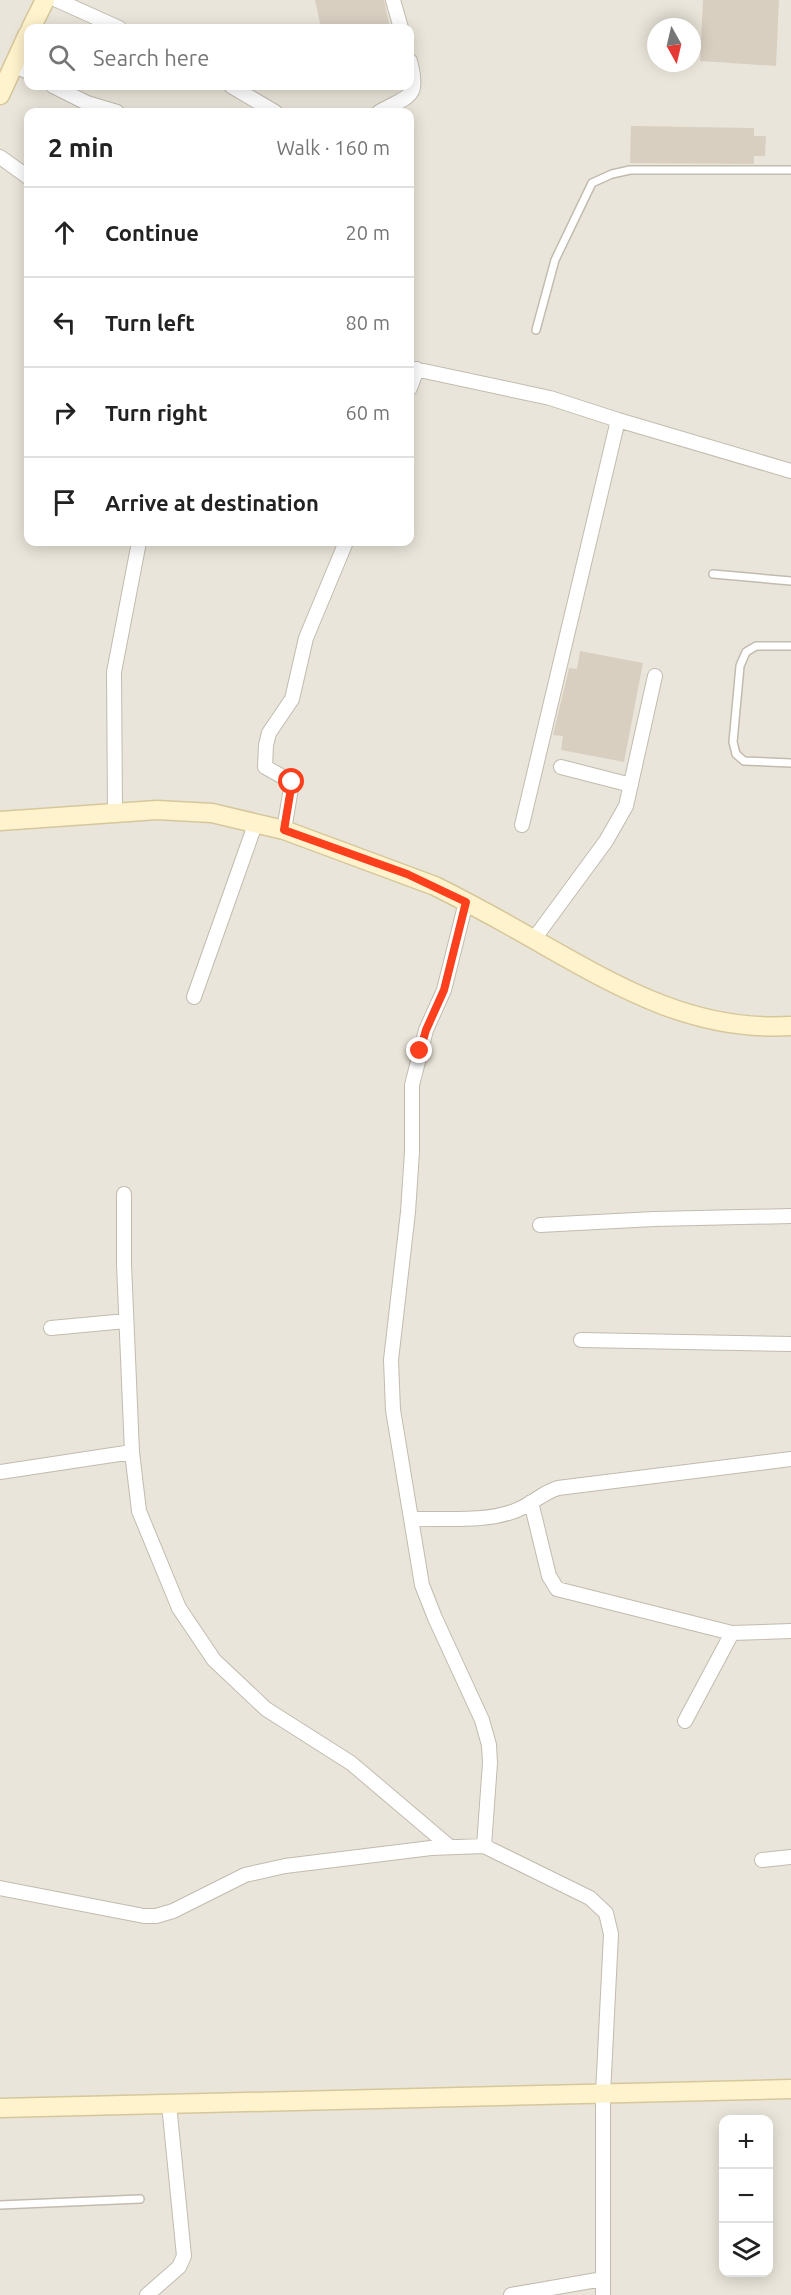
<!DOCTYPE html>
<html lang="en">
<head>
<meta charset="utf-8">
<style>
	:root { --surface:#fff; --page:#f6f6f6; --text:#222; --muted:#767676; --line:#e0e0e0 }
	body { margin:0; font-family:Ubuntu,sans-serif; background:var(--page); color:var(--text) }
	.controls { position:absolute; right:18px; bottom:18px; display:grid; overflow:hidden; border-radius:12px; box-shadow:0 3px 15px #0003 }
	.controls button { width:54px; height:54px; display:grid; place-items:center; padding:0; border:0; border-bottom:2px solid var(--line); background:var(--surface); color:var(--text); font:30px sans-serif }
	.compass { position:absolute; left:647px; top:18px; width:54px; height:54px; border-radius:50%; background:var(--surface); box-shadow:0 3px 15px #0003; rotate:172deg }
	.stop { position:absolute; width:18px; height:18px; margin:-14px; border:4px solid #fc3f1d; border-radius:50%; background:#fff }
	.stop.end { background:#fc3f1d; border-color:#fff; box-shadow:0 2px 6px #0008 }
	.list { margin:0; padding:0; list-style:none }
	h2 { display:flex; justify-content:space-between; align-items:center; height:78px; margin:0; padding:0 24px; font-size:26px }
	h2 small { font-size:20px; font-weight:400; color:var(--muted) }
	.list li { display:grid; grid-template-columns:39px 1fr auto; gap:18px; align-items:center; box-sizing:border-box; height:90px; padding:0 24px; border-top:2px solid var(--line) }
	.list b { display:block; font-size:22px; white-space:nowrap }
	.list em { font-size:20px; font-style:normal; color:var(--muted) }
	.icon { flex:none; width:33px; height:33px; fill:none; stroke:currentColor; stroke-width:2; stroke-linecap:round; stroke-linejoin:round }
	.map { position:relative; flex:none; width:791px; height:2295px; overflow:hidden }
	.search { position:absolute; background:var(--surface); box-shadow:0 3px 15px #0003; left:24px; top:24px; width:390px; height:66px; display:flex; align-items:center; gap:15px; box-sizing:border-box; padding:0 21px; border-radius:12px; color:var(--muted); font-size:22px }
	.panel { position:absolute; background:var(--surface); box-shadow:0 3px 15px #0003; left:24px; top:108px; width:390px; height:438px; border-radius:12px }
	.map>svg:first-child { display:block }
	.residential { fill:#eae5da; fill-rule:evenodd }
	.building { fill:#d8cfc1 }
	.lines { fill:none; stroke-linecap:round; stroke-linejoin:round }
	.lane-casing { stroke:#c2bbae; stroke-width:10 }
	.street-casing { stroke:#c2bbae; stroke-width:16 }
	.secondary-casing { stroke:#d6c79b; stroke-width:21 }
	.lane { stroke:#fff; stroke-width:7 }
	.street { stroke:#fff; stroke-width:14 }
	.secondary { stroke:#fff3cd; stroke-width:18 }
	.route { stroke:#fc3f1d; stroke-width:8 }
</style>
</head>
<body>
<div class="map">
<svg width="791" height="2295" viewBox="0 0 791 2295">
	<rect width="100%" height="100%" fill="#f6f3ec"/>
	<path class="residential" d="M 0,0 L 791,0 L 791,2295 L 0,2295 ZM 656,27 L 692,27 L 692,63 L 656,63 ZM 28,28 L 410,28 L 410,86 L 28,86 ZM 28,112 L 410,112 L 410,542 L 28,542 ZM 724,2120 L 768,2120 L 768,2272 L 724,2272 Z"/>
	<path class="building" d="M 315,0 L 384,0 L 390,28 L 321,28 Z
		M 703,0 L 779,0 L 776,66 L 700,61 Z
		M 631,126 L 754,128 L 754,136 L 766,136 L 765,156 L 754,156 L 754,164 L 630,163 Z
		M 580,651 L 643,663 L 624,762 L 561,750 L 563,736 L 553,735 L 569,668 L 577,669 Z"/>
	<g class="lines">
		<defs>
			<path id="lane" d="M 536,330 L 555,260 L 592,183 L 612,174 L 630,170 L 791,170
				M 713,574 L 791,581
				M 791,646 L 756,646 L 746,652 L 740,666 L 733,742 L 736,754 L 744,761 L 791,763
				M 0,2205 L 140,2199"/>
			<path id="street" d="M 57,0 L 119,28
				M 393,0 L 401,28
				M 14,65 L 28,72
				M 53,86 L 87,103 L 117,112
				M 231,86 L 275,112
				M 379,112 C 409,95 420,99 410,61
				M 0,157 L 28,177
				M 410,368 L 550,398 L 618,420 L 791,471
				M 410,388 L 417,369
				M 561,767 L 631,785
				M 115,812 L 114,672 L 139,542
				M 522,825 L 618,420
				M 284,830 L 292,782 L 265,767 L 266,745 L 269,733 L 292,699 L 306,638 L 346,542
				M 466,902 L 444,990 L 426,1030 L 412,1085 L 412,1152 L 408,1212 L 391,1360 L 393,1410 L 422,1585 L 435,1618 L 482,1720 L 489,1745 L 490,1763 L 484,1846
				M 534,939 L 606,841 L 626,806 L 655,676
				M 194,997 L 256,822
				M 124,1194 L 124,1264 L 132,1452 L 139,1511 L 179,1608 L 214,1660 L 266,1709 L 351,1763 L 450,1847
				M 540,1225 L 654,1219 L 791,1216
				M 51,1328 L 126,1321
				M 581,1340 L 791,1344
				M 0,1472 L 132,1452
				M 531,1502 L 549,1576 L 557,1589 L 732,1633 L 791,1631
				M 411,1519 C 445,1518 485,1523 517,1510 C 532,1504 542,1493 558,1488 L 791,1459
				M 685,1721 L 732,1633
				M 762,1860 L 791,1857
				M 0,1888 L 144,1916 L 156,1916 L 173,1911 L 245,1875 L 285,1866 L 431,1848 L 484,1846 L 590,1898 L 606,1913 L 611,1934 L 603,2094 L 603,2295
				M 147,2295 L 179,2267 L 184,2256 L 169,2104
				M 511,2295 L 603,2279"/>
			<path id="secondary" d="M 31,28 L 45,0
				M 0,95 L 28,34
				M 0,821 L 157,810 L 212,813 L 284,830 L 435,886 C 469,903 502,921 535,940 C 618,987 693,1032 791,1026
				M 0,2108 L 791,2089"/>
		</defs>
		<use href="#lane" class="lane-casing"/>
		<use href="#street" class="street-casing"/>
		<use href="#secondary" class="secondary-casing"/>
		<use href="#lane" class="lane"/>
		<use href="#street" class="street"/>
		<use href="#secondary" class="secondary"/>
	</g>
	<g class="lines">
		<path class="route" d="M 292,782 L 284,830 L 407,874 L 466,902 L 444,990 L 426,1030 L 420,1051"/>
	</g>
</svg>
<div class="controls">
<button>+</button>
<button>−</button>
<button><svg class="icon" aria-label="layers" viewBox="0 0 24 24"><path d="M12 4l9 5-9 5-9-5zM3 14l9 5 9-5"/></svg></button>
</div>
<svg class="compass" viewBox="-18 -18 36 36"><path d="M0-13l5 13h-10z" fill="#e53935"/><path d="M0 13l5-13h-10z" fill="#767676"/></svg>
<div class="stop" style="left:292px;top:782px"></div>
<div class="stop end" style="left:420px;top:1051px"></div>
<div class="search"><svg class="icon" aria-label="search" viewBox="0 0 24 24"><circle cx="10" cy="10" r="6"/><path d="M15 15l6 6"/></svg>Search here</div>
<section class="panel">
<h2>2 min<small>Walk · 160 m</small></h2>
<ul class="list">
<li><svg class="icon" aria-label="ahead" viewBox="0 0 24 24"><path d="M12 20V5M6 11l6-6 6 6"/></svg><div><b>Continue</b></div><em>20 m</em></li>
<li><svg class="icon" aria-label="left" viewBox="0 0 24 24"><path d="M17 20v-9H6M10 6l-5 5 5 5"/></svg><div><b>Turn left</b></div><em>80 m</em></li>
<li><svg class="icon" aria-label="right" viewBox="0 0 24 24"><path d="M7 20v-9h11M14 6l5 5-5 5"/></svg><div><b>Turn right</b></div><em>60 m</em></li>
<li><svg class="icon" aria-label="arrive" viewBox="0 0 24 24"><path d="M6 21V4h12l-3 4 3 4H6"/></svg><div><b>Arrive at destination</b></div></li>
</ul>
</section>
</div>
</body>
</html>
